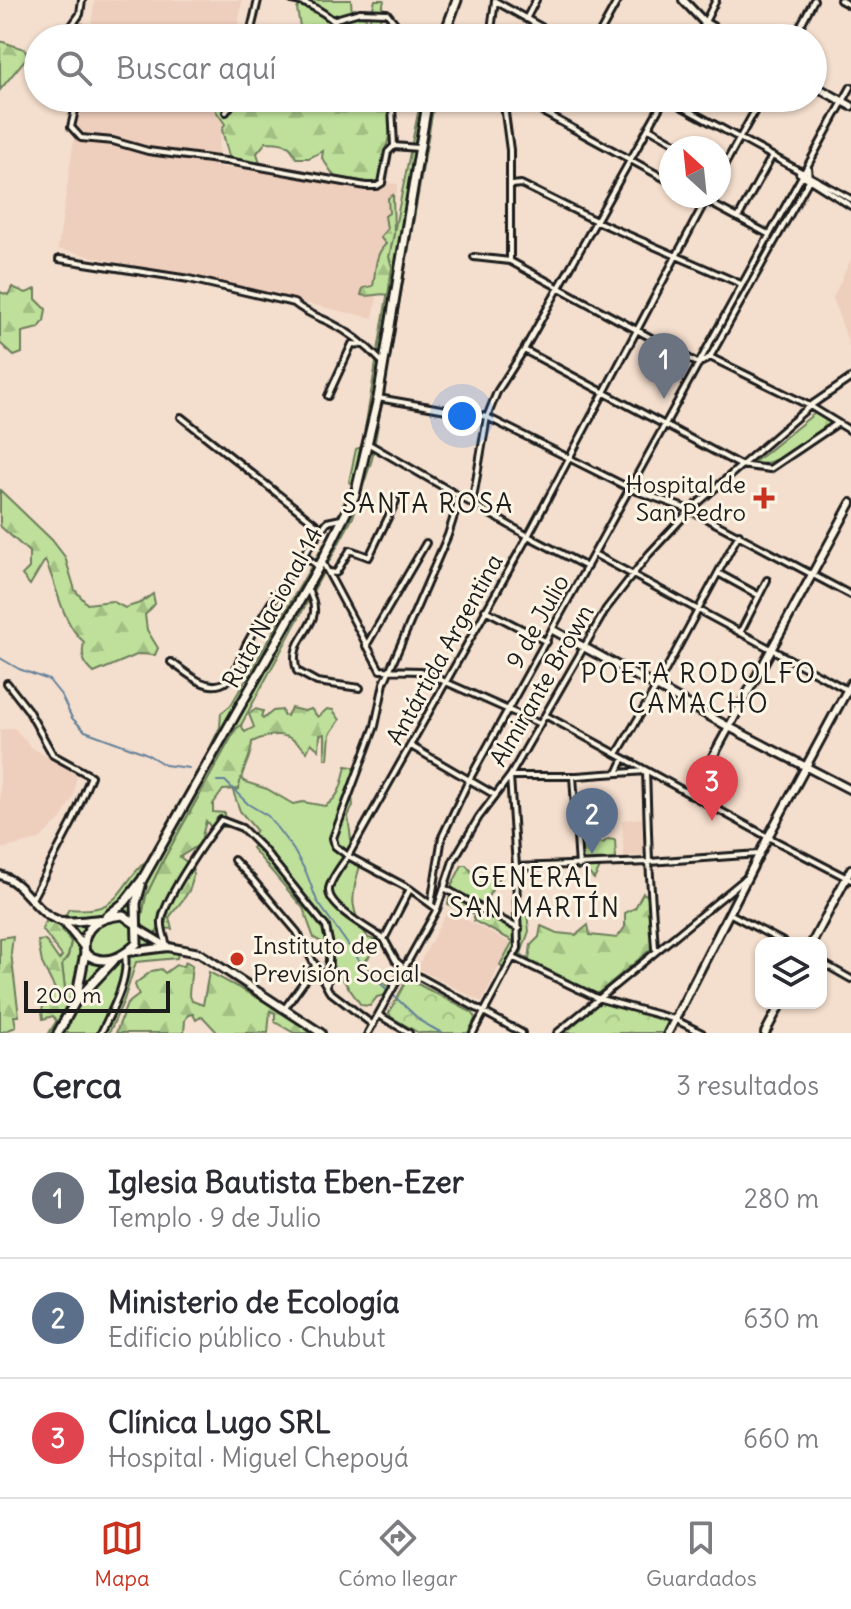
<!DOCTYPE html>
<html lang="es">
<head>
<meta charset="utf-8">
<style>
	:root { --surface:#fff; --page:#f2f2f3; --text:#2b2b33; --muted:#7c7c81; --line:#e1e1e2; --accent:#c8321e }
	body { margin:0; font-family:Delius,sans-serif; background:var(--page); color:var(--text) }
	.controls { position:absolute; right:24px; bottom:24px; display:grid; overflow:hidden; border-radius:16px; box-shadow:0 2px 6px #0004 }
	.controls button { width:72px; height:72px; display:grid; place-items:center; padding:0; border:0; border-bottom:2px solid var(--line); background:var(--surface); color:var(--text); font:40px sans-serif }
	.compass { position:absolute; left:659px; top:136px; width:72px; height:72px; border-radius:50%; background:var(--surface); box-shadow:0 2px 6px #0004; rotate:333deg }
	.scale { position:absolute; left:24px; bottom:20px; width:146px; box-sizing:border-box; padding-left:8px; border:4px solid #1c1c1c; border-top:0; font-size:22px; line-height:28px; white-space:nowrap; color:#1c1c1c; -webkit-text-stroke:6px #fcf5e5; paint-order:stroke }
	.you { position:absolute; left:462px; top:416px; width:28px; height:28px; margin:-20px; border:6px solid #fff; border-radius:50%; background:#1a73e8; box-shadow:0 0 0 12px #1a73e833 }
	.badge { display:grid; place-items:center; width:52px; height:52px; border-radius:50%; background:var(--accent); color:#fff; font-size:26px; font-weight:700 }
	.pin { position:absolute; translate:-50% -66px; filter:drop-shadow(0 2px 4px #0008) }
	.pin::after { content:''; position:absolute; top:42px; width:28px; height:24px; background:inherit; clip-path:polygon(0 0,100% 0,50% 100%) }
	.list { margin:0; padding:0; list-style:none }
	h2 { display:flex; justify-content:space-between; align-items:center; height:104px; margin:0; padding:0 32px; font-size:34px }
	h2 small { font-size:26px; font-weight:400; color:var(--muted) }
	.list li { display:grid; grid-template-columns:52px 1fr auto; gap:24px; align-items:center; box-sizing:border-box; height:120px; padding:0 32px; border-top:2px solid var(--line) }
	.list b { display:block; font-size:30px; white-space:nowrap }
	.list p { margin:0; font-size:26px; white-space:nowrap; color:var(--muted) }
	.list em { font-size:26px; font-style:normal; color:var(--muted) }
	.icon { flex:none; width:44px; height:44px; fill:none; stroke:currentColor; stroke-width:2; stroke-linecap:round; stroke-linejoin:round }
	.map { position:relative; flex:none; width:851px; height:1033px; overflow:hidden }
	.search { position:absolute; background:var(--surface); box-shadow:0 2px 6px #0004; left:24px; right:24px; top:24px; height:88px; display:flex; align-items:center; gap:20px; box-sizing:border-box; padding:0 28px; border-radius:44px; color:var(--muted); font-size:30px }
	.sheet { height:464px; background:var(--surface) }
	nav { display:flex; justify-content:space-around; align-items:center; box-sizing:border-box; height:112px; border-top:2px solid var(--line); background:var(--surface); font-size:22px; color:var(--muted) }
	nav a { display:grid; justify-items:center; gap:4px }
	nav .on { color:var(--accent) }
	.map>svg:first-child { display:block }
	.built { fill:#eecebc }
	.green { fill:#bee09a; stroke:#6d7e5b; stroke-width:2 }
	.forest { fill:url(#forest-firs); stroke:#6d7e5b; stroke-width:2 }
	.park { fill:url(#park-crowns); stroke:#6d7e5b; stroke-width:2 }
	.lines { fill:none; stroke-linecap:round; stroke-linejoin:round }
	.stream { stroke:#65819b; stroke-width:2 }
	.minor-casing { stroke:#1c1c1c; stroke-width:10 }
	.tertiary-casing { stroke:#1c1c1c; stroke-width:12 }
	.secondary-casing { stroke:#1c1c1c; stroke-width:12 }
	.trunk-casing { stroke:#1c1c1c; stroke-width:13 }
	.minor { stroke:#fcf5e5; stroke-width:4 }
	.tertiary { stroke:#fcf5e5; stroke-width:6 }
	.secondary { stroke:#fcf5e5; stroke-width:6 }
	.trunk { stroke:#fcf5e5; stroke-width:7 }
	.poi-dot { fill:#c8321e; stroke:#fcf5e5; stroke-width:3 }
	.labels { text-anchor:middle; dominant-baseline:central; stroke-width:6; stroke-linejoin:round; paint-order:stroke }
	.poi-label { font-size:24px; fill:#1c1c1c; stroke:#fcf5e5; text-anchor:end }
	.street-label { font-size:24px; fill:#1c1c1c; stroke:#fcf5e5 }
	.neighbourhood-label { font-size:26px; letter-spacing:2px; fill:#1c1c1c; stroke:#fcf5e5 }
</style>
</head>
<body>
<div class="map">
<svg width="851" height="1033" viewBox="0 0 851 1033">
	<defs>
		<pattern id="forest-firs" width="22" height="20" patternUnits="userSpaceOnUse" patternTransform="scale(2)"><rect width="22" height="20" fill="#bee09a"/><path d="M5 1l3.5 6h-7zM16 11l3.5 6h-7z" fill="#a3c084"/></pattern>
		<pattern id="park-crowns" width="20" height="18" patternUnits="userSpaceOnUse" patternTransform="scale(2)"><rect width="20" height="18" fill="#bee09a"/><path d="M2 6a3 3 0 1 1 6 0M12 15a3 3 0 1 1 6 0" fill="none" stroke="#a3c084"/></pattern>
	</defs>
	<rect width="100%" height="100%" fill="#f4decd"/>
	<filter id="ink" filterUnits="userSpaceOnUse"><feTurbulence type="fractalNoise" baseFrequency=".0125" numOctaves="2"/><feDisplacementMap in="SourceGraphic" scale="16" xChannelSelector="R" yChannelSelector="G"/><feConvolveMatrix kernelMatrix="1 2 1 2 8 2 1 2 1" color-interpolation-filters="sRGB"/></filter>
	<g filter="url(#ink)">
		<path class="built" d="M 95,0 L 242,0 L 236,38 L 89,38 Z
			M 80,98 L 226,98 L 216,167 L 398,184 L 373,318 L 58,249 Z
			M 851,259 L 851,351 L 833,298 Z
			M 14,728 L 31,747 L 77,774 L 73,797 L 60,820 L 38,840 L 0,849 L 0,730 Z
			M 645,818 L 647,855 L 624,856 L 622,820 Z
			M 448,910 L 510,943 L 482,1002 L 417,968 Z"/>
		<path class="green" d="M 421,98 L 435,98 L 372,459 L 353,517 L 241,725 L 236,729 L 164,859 L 146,896 L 141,922 L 154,937 L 179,945 L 177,958 L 136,962 L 124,1000 L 109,1033 L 49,1033 L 67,1004 L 62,965 L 68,956 L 71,942 L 59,926 L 69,909 C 122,914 115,889 147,860 L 207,754 L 220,727 L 221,713 L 231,705 L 331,532 L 352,485 L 349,482 L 356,449 L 362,447 L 392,267 L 389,257 Z
			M 346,766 L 359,768 L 358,781 L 352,795 L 353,806 L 348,816 L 352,847 L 348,856 L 355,865 L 360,866 C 350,898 350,911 368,938 L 381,942 L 363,964 L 389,988 L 386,995 L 377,997 L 370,1006 L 361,1005 L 334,967 L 325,944 L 314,938 L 303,908 L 252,848 L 256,843 L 253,834 L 256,830 L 240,811 L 233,791 L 239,789 L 239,775 L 245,782 L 267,789 L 293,804 L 303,802 L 325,806 C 341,796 342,783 346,766 Z"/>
		<path class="forest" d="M 303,0 L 351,0 L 352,14 L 365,17 L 369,23 L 375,0 L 384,0 L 380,20 L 372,38 L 302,38 L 297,9 Z
			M 0,41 L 24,49 L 28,56 L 0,90 Z
			M 212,98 L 393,98 C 397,131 381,149 380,178 L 374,183 L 335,177 L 322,158 L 323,151 L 309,158 L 296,158 C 290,141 281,143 266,142 L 257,153 L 260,163 L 250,168 L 231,164 L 222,130 L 225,124 L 216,111 Z
			M 393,195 L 394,234 L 389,257 L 392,267 L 388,295 C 379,292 371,298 361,295 L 363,288 L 373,286 C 376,272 374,255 386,244 L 380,237 L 387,229 L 385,216 L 389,213 L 388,198 Z
			M 12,287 L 26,293 L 36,289 L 36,299 L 46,309 L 44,321 L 39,328 L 22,332 L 22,353 L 14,356 L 0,343 L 0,292 L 8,295 Z
			M 0,490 L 52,540 L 65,557 L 75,590 L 87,604 L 112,601 L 125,608 L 140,603 L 153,594 L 155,604 L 145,615 L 147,630 L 158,648 L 155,655 L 139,654 L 94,673 C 83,663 81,657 84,642 C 61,622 58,587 45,560 L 30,585 L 22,575 L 29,568 L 29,552 L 0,526 Z
			M 291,708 L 304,711 L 311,709 L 318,717 L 327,709 L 333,710 L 340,720 L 330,734 L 328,759 L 325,759 L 325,734 L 320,735 L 319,750 L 311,743 L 307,752 C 290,732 275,731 252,742 C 252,759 240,771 239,789 L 223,790 L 213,804 L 213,812 L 225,813 L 226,827 L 211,827 L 206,821 L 200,844 L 180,857 L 192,866 C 197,890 181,900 169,918 L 172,929 L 159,928 L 154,937 L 145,929 L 141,922 L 146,896 L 164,859 L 236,729 L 241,725 L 245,732 L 254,727 L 249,714 L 255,709 L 263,711 L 261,717 L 263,719 L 273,711 L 282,710 L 283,715 L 287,716 Z
			M 581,822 L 587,822 L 587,840 L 603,843 L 608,839 L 615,840 L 616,859 L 602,864 L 594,879 L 583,867 L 578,848 L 577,825 Z
			M 462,865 L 466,865 L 474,874 L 488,878 L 493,873 L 500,876 L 485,902 L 494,906 L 481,912 L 517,929 L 521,906 L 526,905 L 529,931 L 521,954 L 529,960 L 531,945 L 539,937 L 541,926 L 557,933 L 576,935 L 588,925 L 590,935 L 617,938 L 625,927 L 625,913 L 635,908 L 643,893 L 651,898 L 651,949 L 596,995 L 527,963 L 518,956 L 503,969 L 500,965 L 513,941 L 474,921 L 474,914 L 463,907 L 457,909 L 448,904 L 452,885 Z
			M 47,920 L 59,926 L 71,942 L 68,956 L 62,965 L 67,1004 L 57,1022 L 53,1016 L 43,1019 L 42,1010 L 47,993 L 56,991 L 42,963 L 38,941 L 45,940 L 59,960 L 62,956 L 42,929 Z
			M 13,936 L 11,953 L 19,1016 L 14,1016 L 16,1027 L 0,1033 L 0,938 Z
			M 186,962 L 192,966 L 189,993 L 192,1001 L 203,1005 L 209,972 L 262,1000 L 314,1033 L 294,1033 L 275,1022 L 275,1013 L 270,1011 L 268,1033 L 215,1033 L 216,1031 L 202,1016 L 196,1020 L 193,1014 L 188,1015 L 185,1020 L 184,1033 L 116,1033 L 127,1004 L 139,995 L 135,985 L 136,983 L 152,971 L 161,969 L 165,973 L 176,965 L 183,966 Z"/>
		<path class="park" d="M 815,413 L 832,423 C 812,437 776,468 752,464 Z
			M 410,980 L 473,1013 L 475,1019 L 468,1033 L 419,1033 L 391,1017 L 389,1013 L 406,981 Z
			M 600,1002 L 669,1019 L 671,1023 L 665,1033 L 565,1033 Z"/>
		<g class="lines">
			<path class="stream" d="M 0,658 L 19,669 L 49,680 L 61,695 L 72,718 L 85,731 L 145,753 L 165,765 L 189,768
				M 217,781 L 225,781 L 248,804 L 268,816 L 293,849 L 306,872 L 317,901 L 366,970 L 422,1022 L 442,1033"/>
			<defs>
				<path id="minor" d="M 292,0 C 315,4 335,19 349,38
					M 840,0 L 851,6
					M 495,1 L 561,38
					M 526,19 L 536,0
					M 332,20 L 360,12 L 387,13 L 395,23 L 396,38
					M 63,38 L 80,14 L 82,0
					M 81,38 L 82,28
					M 249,38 L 258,0
					M 492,38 L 491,30 L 495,1
					M 597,38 L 618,0
					M 697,38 L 716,0
					M 794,38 L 814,0
					M 78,98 L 71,127 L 81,138 L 113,141 L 148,151 L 233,162 L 366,186 L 377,186 L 382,183 L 388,152 L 394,146
					M 388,98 L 392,106 L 394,146 L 418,148
					M 503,98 L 510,150 L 510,261
					M 517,98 L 671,182
					M 666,98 L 851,199
					M 749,98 L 759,103
					M 226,112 L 236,98
					M 552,115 L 562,98
					M 649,128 L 684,148
					M 799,173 L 851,206
					M 719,175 L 762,98
					M 512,185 L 521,184 L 596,221 L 741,284
					M 697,196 L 768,234
					M 738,218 L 772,156
					M 474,257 L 510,261 L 699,364
					M 59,259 L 189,279 L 294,303 C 306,313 316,316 329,322 C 350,332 366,345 382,362
					M 524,350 L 740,465 L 770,469 L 838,423
					M 710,357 L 810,406 L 851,431
					M 702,362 L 710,357 L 809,180 L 808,167
					M 328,396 L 352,344 L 363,345
					M 378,398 L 487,417 L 631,489 L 690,510 L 851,595
					M 181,417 L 322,529
					M 369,444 L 528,536 L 587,567
					M 472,504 L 487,417 L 497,392 L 524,350 L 665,98
					M 594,554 L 851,692
					M 303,555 L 319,567
					M 322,561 L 380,670 L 421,671 L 540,724
					M 329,572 L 336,573 L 350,550 L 369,557 L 396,501
					M 718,573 L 758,595
					M 308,590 C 330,628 285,633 297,671 L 317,682 L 360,688
					M 485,610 L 547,642
					M 740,633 L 767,580
					M 366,646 L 426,543
					M 171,662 C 185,671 203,690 221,684 C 236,679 240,656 247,643 C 270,601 299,561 327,522 L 341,519
					M 7,683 L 28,710 L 53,755 L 91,776 L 72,823 L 32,899
					M 545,715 L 768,837 L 851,880
					M 411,746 L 495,795
					M 617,754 L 656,688 L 739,534
					M 646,771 L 649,862 L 655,948
					M 617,773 L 624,758
					M 573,776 L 579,866
					M 234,860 L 253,880 L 297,932 L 329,991 L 373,1025
					M 516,867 L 649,862 L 759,854
					M 444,888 L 519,929
					M 410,889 L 384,939 L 396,961 L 405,969 L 522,1033
					M 431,904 L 442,837 L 469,780 L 851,87
					M 437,909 L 410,889 L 348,856 L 528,536 L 708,196
					M 729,913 L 785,943
					M 384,939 C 371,930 327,907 329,889 C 331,878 342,865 348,856 L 335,846 L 333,838 L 375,726 L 384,683 L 448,535 L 460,497
					M 167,945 C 164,936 161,929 162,920 C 166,896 206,839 221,820 L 242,828 L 264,850 L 326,927 L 330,946 L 327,986
					M 514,958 L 597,998 L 674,1019 L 702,1033
					M 821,962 L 851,979
					M 285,1008 L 316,965
					M 379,1015 L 409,1033
					M 101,1033 C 112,1010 129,980 125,955
					M 368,1033 L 437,909 L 453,861 L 479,817 L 510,776 L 606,609 L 649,554 L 690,510 L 810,406 L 851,378
					M 473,1033 L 518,948 L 516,867 L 510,776 L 577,776 L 646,771
					M 557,1033 L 747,877"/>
				<path id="tertiary" d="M 0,875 C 26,883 35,915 61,921 C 73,923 88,920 100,919
					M 63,921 L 84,947"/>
				<path id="secondary" d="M 683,0 L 704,22 L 731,38
					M 813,85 L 851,106
					M 553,630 L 729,727 L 851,790
					M 692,795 L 851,503
					M 138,929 L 168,947
					M 812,943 L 851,869
					M 128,952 L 168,947 L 199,953 L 321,1033
					M 668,1033 L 768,837 L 851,683
					M 765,1033 L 781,1003"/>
				<path id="trunk" d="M 443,38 L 457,0
					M 106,917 L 125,902 L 142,880 L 322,561 L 355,495 L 378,398 L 428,98
					M 136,924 L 123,915 C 99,917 80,927 85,953 C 103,967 122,958 137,943 L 136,903 L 141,886
					M 77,994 L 85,953
					M 58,1033 L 75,1002 L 114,960"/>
			</defs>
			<use href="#minor" class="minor-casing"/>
			<use href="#tertiary" class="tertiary-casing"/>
			<use href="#secondary" class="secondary-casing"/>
			<use href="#trunk" class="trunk-casing"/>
			<use href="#minor" class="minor"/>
			<use href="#tertiary" class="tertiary"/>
			<use href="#secondary" class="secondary"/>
			<use href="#trunk" class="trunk"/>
		</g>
	</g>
	<g class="poi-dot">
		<path d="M760 486h8v8h8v8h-8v8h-8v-8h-8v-8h8z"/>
		<circle cx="237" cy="959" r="8"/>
	</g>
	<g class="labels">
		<g class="poi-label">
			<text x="746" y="484">Hospital de<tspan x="746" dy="28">San Pedro</tspan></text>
			<text x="253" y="945" text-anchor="start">Instituto de<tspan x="253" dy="28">Previsión Social</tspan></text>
		</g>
		<g class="street-label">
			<text transform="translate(272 607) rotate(-61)">Ruta Nacional 14</text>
			<text transform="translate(537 621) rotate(-61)">9 de Julio</text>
			<text transform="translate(444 649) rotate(-61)">Antártida Argentina</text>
			<text transform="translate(541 685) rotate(-60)">Almirante Brown</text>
		</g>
		<g class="neighbourhood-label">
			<text x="428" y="503">SANTA ROSA</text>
			<text x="699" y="673">POETA RODOLFO<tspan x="699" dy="30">CAMACHO</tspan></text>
			<text x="535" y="877">GENERAL<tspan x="535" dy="30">SAN MARTÍN</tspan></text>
		</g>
	</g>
</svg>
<div class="controls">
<button><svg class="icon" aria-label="layers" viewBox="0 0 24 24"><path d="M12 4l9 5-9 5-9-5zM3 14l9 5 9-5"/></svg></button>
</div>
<svg class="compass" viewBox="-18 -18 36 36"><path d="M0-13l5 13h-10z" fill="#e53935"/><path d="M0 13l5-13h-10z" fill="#7c7c81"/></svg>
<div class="scale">200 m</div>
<div class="you"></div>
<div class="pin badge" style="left:664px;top:399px;background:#6b7280">1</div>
<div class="pin badge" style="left:592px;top:854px;background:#5c6f8a">2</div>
<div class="pin badge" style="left:712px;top:821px;background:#e0444e">3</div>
<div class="search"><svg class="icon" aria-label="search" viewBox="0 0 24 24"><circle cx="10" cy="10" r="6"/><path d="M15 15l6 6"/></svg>Buscar aquí</div>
</div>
<section class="sheet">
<h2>Cerca<small>3 resultados</small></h2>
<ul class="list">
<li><span class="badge" style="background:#6b7280">1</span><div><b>Iglesia Bautista Eben-Ezer</b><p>Templo · 9 de Julio</p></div><em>280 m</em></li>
<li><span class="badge" style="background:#5c6f8a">2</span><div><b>Ministerio de Ecología</b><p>Edificio público · Chubut</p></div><em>630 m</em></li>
<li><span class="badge" style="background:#e0444e">3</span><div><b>Clínica Lugo SRL</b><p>Hospital · Miguel Chepoyá</p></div><em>660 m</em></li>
</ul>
</section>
<nav>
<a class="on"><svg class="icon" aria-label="map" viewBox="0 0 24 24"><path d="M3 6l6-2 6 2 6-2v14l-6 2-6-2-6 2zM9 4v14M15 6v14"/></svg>Mapa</a>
<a><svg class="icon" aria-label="directions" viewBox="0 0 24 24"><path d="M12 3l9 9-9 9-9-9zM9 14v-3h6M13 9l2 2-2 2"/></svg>Cómo llegar</a>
<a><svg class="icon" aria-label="saved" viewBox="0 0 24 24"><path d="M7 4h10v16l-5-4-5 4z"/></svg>Guardados</a>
</nav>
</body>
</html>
